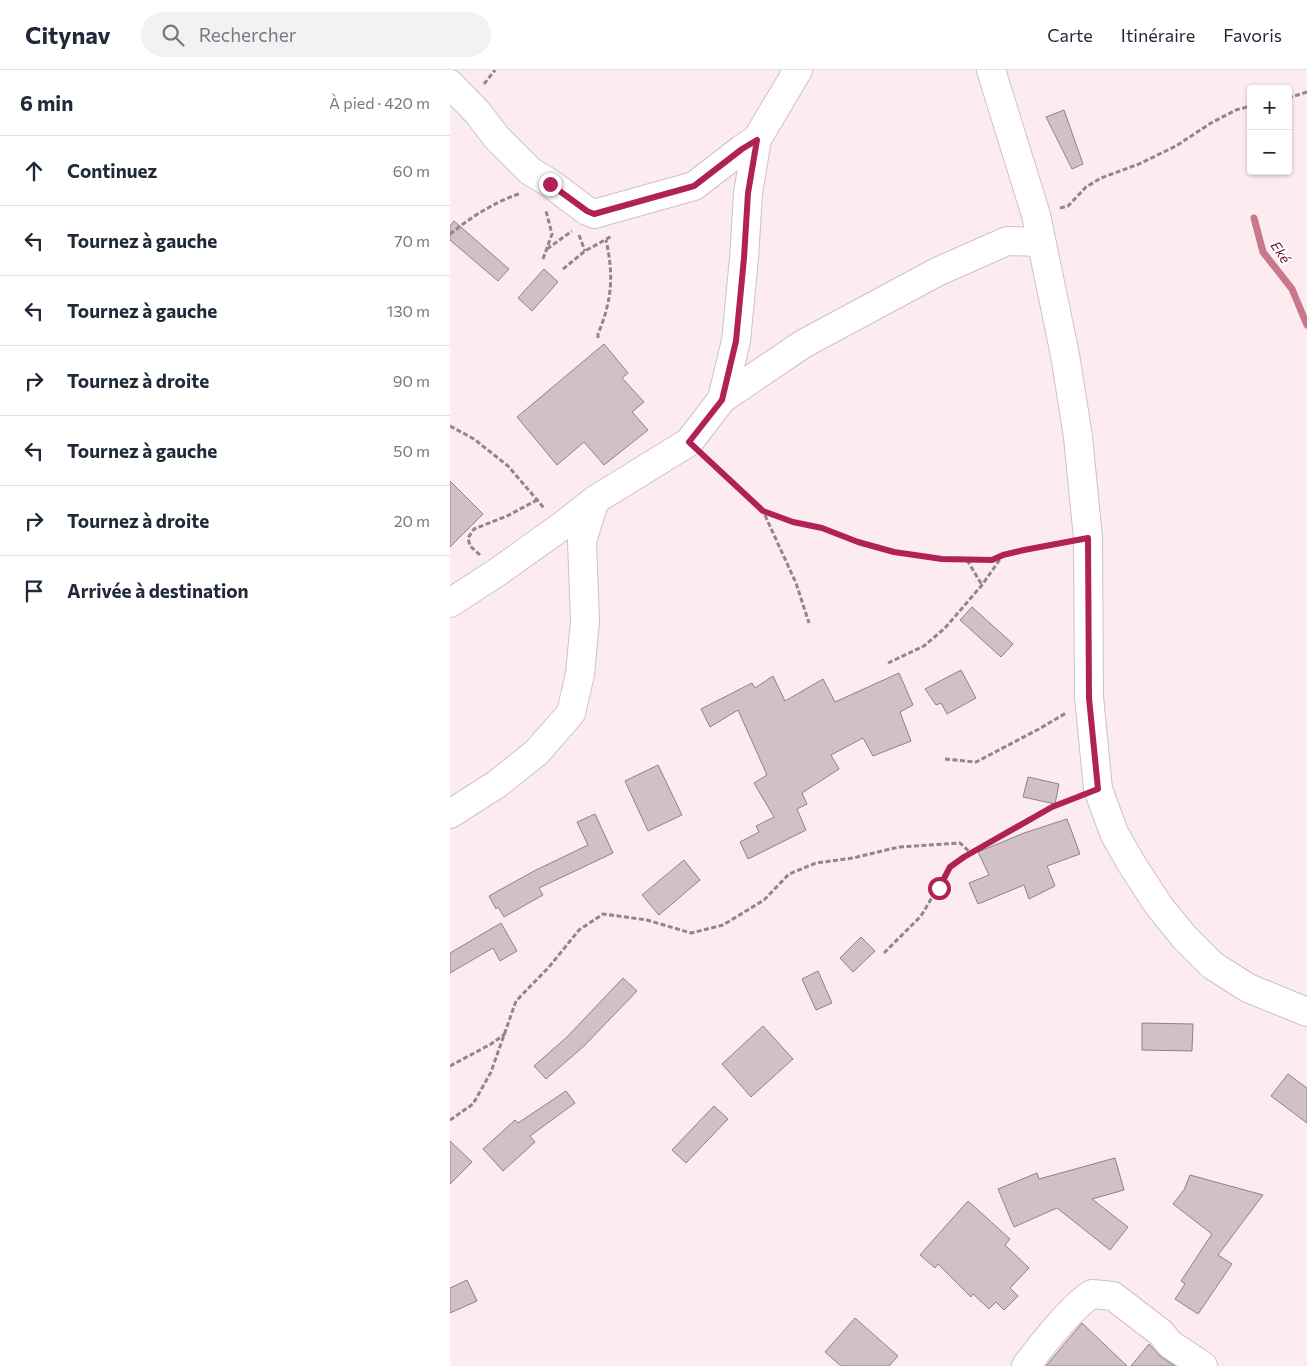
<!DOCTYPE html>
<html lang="fr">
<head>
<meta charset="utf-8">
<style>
	:root { --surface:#fff; --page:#f2f2f3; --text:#1f2937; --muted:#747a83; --line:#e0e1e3 }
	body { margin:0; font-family:Commissioner,sans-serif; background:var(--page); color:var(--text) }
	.controls { position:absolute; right:15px; top:15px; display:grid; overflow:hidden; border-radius:5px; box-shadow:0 1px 4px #0004 }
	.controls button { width:45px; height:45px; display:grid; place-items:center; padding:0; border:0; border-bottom:1px solid var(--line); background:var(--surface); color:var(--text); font:25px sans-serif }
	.stop { position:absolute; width:15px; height:15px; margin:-11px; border:4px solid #b02157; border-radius:50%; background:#fff }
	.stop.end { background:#b02157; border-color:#fff; box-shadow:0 1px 5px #0008 }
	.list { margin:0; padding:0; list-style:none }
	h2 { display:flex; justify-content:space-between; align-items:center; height:65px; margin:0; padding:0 20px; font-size:21px }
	h2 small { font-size:16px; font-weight:400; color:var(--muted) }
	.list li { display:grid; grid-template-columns:32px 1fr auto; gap:15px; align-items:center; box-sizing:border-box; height:70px; padding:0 20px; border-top:1px solid var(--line) }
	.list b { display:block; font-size:19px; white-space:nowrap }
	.list em { font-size:16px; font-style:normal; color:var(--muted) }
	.icon { flex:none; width:28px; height:28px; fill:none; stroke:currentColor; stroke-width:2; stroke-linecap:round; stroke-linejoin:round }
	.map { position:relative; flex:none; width:857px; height:1296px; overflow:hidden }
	header { display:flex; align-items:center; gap:30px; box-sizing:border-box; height:70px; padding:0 25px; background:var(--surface); border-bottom:1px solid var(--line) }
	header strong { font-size:24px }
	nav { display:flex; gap:28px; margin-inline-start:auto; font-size:18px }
	.search { width:350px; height:45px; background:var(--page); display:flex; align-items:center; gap:12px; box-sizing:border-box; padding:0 18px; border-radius:28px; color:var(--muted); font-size:19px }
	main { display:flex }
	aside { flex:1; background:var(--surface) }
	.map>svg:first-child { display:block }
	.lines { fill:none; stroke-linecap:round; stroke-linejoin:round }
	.stream { stroke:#c9778b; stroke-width:7 }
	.building { fill:#d1c1c4; stroke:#908184 }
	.minor-casing { stroke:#d0c1c3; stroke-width:30 }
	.major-casing { stroke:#d0c1c3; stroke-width:30 }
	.path { stroke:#918688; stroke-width:3; stroke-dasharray:5 2.5; stroke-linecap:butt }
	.minor { stroke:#fff; stroke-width:28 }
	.major { stroke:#fff; stroke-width:28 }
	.route { stroke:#b02157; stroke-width:6 }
	.labels { text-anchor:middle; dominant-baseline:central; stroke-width:4; stroke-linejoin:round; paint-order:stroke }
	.water-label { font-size:14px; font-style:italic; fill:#720c35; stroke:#fff }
</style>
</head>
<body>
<header>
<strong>Citynav</strong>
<div class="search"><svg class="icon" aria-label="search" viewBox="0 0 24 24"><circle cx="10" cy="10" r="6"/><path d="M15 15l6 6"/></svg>Rechercher</div>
<nav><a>Carte</a><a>Itinéraire</a><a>Favoris</a></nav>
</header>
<main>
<aside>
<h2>6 min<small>À pied · 420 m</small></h2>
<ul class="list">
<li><svg class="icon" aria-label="ahead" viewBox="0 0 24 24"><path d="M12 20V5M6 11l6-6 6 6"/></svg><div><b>Continuez</b></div><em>60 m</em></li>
<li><svg class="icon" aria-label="left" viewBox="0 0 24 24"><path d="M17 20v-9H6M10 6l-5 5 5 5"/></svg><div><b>Tournez à gauche</b></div><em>70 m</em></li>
<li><svg class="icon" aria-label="left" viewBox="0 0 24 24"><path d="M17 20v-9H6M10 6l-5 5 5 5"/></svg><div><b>Tournez à gauche</b></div><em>130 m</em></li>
<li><svg class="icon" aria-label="right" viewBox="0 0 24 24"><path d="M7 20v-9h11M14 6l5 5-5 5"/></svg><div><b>Tournez à droite</b></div><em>90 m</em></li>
<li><svg class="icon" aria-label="left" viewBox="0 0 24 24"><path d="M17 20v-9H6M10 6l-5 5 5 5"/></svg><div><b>Tournez à gauche</b></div><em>50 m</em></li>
<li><svg class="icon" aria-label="right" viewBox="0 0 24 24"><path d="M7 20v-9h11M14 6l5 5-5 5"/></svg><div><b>Tournez à droite</b></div><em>20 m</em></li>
<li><svg class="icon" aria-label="arrive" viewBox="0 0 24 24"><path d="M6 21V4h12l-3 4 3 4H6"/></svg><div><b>Arrivée à destination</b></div></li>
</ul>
</aside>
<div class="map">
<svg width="857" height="1296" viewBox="0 0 857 1296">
	<rect width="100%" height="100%" fill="#fcecef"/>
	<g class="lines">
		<path class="stream" d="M 804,148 L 813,182 L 842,219 L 857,255"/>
	</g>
	<path class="building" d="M 614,40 L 633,94 L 622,99 L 596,47 Z
		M 4,151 L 59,199 L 48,211 L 0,170 L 0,156 Z
		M 94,199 L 108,212 L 82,241 L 68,228 Z
		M 154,274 L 178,303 L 172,308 L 194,332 L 182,342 L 198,360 L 154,395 L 134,372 L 107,395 L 67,347 Z
		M 0,411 L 33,444 L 0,477 Z
		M 522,537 L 563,574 L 551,587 L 510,550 Z
		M 511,600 L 526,628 L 497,644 L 491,633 L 486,635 L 475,619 Z
		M 449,603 L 463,635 L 450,642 L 461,671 L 423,686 L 413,668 L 381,685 L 389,699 L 352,723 L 357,734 L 347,739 L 356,760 L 298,789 L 290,772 L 309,762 L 306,756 L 324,747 L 304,713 L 317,705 L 288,640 L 260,657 L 251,639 L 302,613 L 305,618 L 323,606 L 335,631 L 373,609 L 385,632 Z
		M 208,695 L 232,745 L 198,761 L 175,711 Z
		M 578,707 L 609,714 L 605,734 L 573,727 Z
		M 145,744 L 163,783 L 89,818 L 93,825 L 54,847 L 48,837 L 46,839 L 39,826 L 84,801 L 138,775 L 127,752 Z
		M 617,749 L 630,784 L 597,796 L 605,816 L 579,829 L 574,815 L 528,834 L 519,813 L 539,805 L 528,782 L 574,763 Z
		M 234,790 L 250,810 L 209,845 L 192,825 Z
		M 51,853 L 67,881 L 50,891 L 43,878 L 0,903 L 0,883 Z
		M 411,867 L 425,881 L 403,902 L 390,888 Z
		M 368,901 L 382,933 L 366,940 L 352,909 Z
		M 173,908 L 187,921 L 134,976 L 96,1009 L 84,996 L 117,967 Z
		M 692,953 L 743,954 L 742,981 L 692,980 Z
		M 313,956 L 343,989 L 301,1027 L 272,994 Z
		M 838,1004 L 857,1018 L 857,1053 L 821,1026 Z
		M 116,1021 L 125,1033 L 80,1066 L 85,1072 L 53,1101 L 33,1079 L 65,1050 L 68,1053 Z
		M 264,1036 L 278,1049 L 236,1093 L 222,1080 Z
		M 0,1071 L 22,1092 L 0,1114 Z
		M 665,1088 L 674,1120 L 642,1129 L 678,1157 L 660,1180 L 607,1138 L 564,1157 L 548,1119 L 587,1103 L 589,1109 Z
		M 740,1105 L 813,1125 L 768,1185 L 782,1194 L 748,1244 L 725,1229 L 735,1214 L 731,1211 L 762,1164 L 723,1134 L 734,1120 Z
		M 518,1131 L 560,1169 L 555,1175 L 579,1198 L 560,1218 L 568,1226 L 554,1240 L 546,1232 L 539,1239 L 523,1224 L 521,1227 L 488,1194 L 485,1198 L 470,1185 Z
		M 17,1210 L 27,1231 L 0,1243 L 0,1218 Z
		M 405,1248 L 448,1286 L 439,1296 L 391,1296 L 375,1282 Z
		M 632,1253 L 677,1296 L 596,1296 Z
		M 699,1274 L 711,1287 L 725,1296 L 681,1296 Z"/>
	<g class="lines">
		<defs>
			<path id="minor" d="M 0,14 L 28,43 L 47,68 L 80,101 L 100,113 L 137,141 L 144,144 L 244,116 L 292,79 L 307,69
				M 272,329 L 286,271 L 294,188 L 298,123 L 307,69 L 348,0
				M 0,533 L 49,501 L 112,456 L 145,430 L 239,372 L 272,329 L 353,274 L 487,202 L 557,171 L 591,172
				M 0,744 L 47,714 L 87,682 L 121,643 L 130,604 L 135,551 L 132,471 L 145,430
				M 576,1296 C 590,1277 622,1236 642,1224 L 663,1226 L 711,1263 L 720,1274 L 753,1296"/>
			<path id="major" d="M 541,0 L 586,145 L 615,285 L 628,367 L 638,468 L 639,627 L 648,719 L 664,763 L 681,793 L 709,836 L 735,868 L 762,895 L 798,918 L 857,942"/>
		</defs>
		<use href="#minor" class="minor-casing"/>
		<use href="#major" class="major-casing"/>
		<path class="path" d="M 34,14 L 45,0
			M 838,28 L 857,22
			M 610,138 L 618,136 L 636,117 L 651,108 L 689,94 L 726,76 L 761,53 L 786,40 L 801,36
			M 0,164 C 20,148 44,132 69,124
			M 129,165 L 135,181
			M 97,179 L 122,161
			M 93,189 L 102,164 L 96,141
			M 113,199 L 135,181 L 162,166
			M 148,268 L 148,264 C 162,230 164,206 156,170
			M 0,356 L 24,369 L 58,396 L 94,438
			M 256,388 L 313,441 L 346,513 L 359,553
			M 313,441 L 343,452 L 372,458 L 408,472 L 444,482 L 492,489 L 542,490 L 553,485
			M 30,485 L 20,476 L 18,468 L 24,459 L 57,446 L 87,430
			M 517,490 L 532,515
			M 438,593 L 474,576 L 495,558 L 532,515 L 553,485 L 615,472
			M 495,689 L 526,692 L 589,659 L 616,643
			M 434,883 L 471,846 L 500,797 L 545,769 L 602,737 L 626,728
			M 0,996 L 41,974 L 55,964
			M 0,1050 L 23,1034 L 41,1002 L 66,931 L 99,897 L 129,860 L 153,844 L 197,850 L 241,863 L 273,855 L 314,830 L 339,804 L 366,793 L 403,788 L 449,777 L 510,773 L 521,783"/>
		<use href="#minor" class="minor"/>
		<use href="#major" class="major"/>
	</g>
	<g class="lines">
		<path class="route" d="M 100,114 L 137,141 L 144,144 L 244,116 L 292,79 L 307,70 L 298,123 L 294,188 L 286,271 L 272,330 L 239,372 L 313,441 L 343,452 L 372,458 L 408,472 L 444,482 L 492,489 L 542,490 L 553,485 L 574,480 L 638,468 L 639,628 L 648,719 L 602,737 L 514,787 L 500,797 L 489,818"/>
	</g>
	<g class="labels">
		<g class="water-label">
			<text transform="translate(831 182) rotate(56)">Eké</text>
		</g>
	</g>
</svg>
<div class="controls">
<button>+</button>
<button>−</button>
</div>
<div class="stop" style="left:489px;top:818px"></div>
<div class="stop end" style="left:100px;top:114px"></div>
</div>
</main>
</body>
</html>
